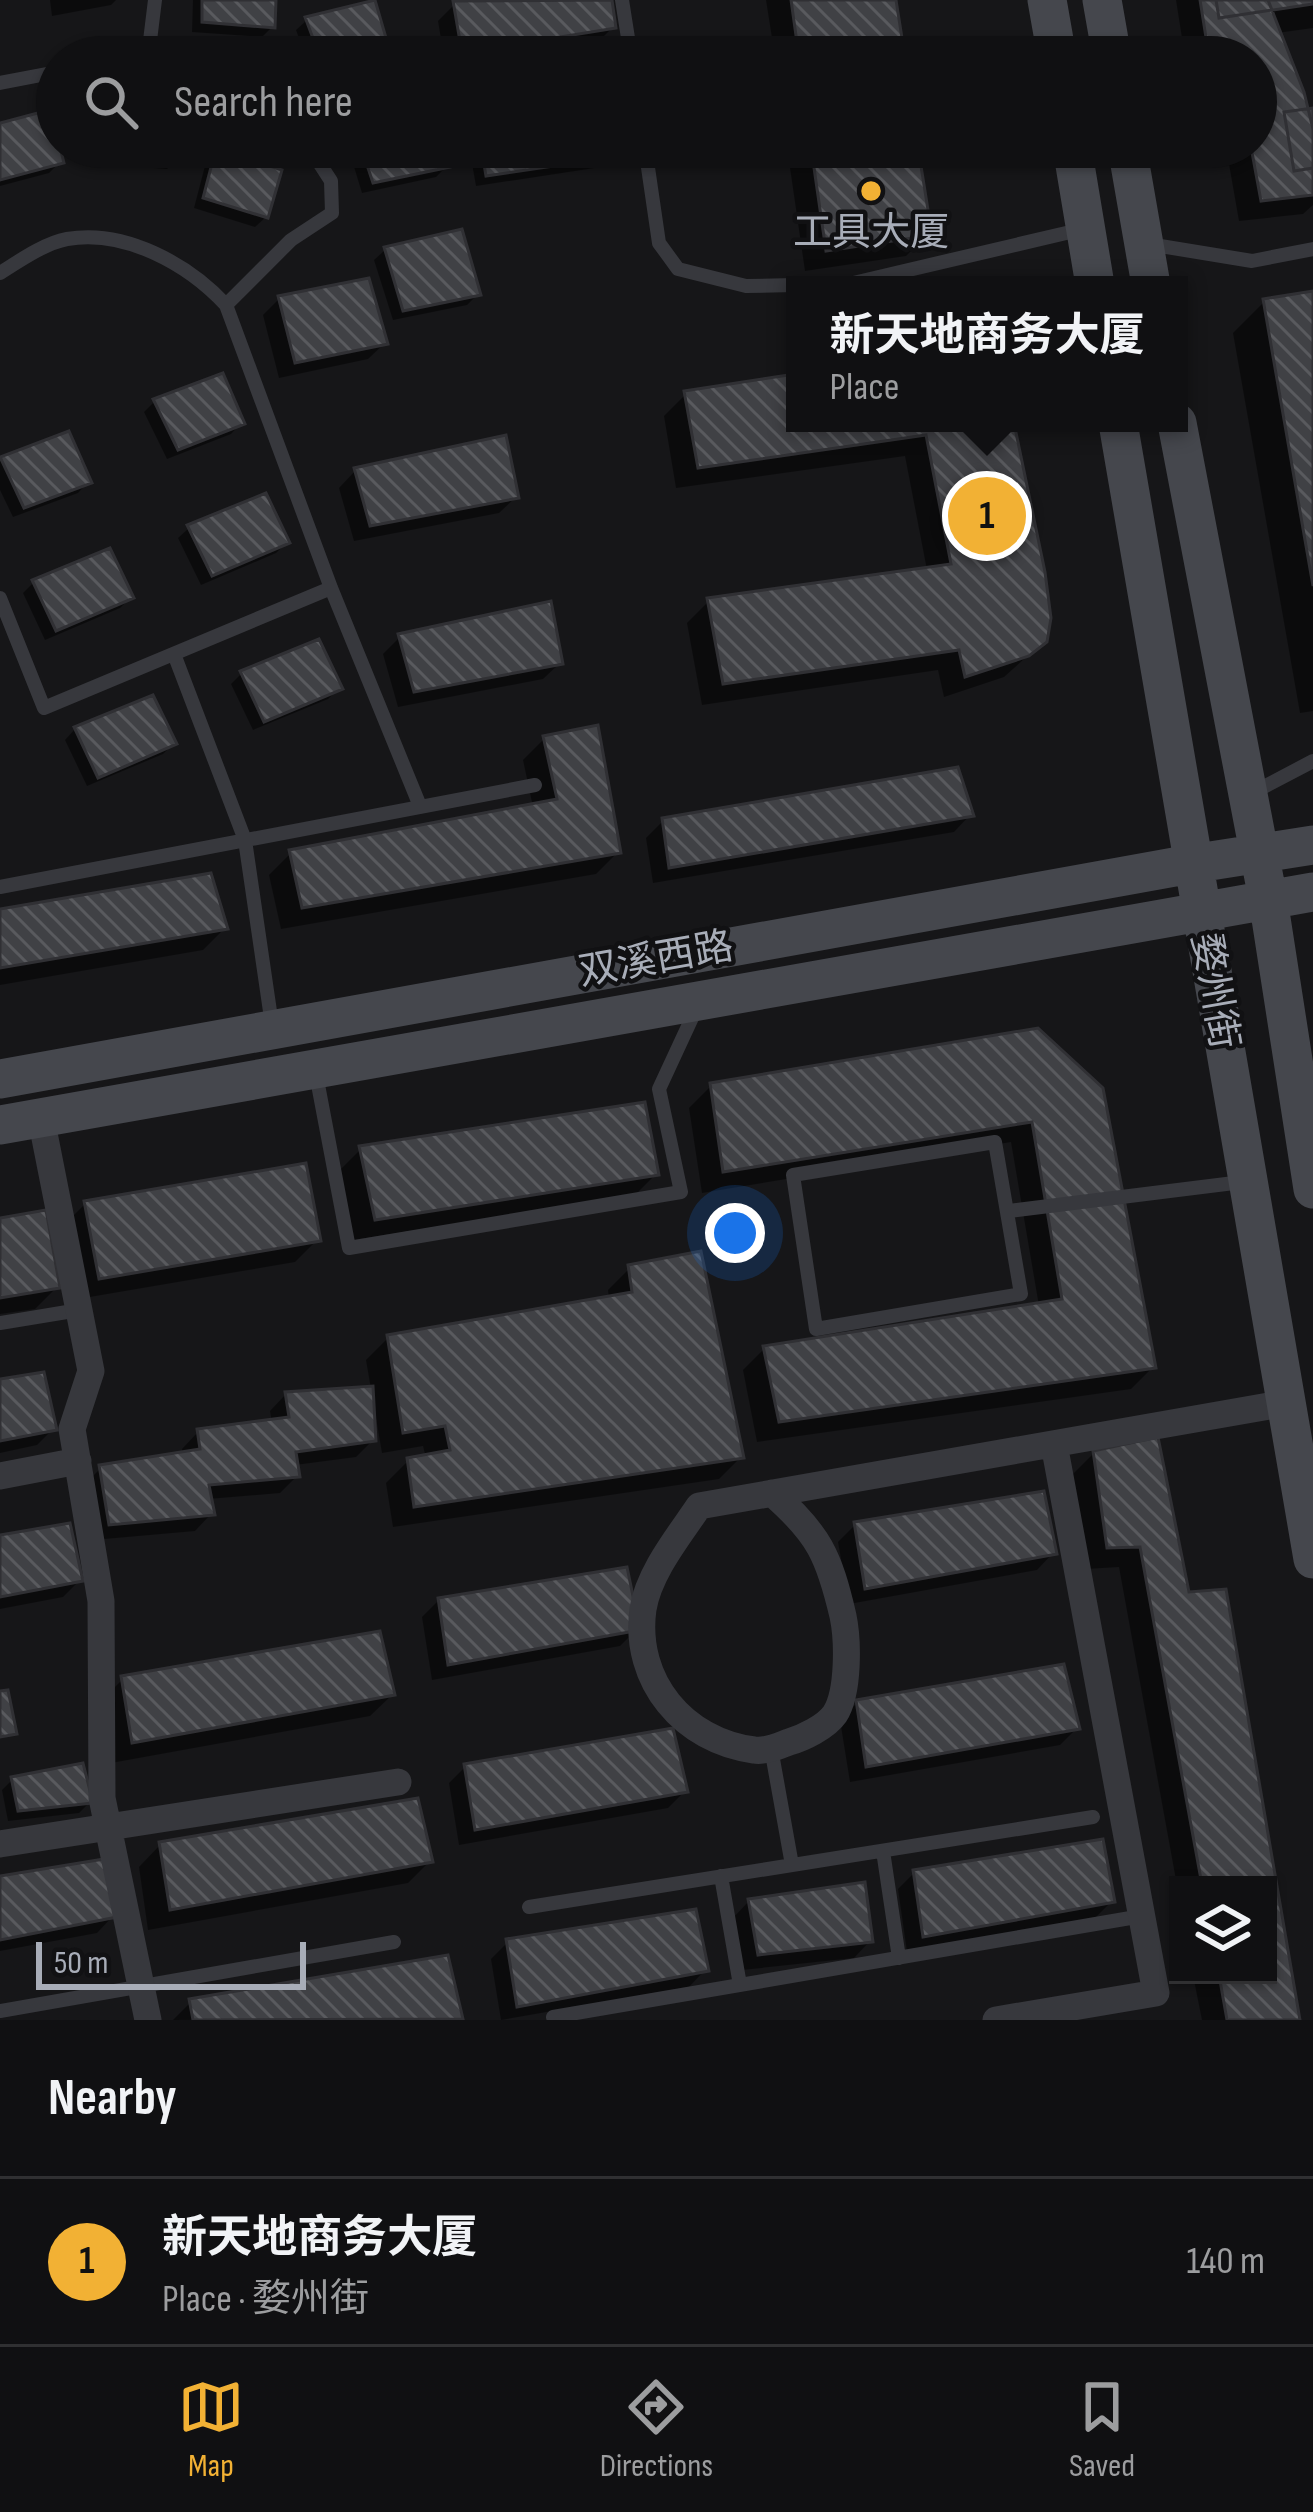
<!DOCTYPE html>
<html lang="en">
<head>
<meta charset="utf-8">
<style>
	:root { --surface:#101012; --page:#19191b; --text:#f1f3f6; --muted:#9c9d9f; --line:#303032; --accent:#f2b134 }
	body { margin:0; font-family:"Sofia Sans Condensed","Noto Sans SC",sans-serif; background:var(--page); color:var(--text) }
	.controls { position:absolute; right:36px; bottom:36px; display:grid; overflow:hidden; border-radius:0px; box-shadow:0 3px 9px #0004 }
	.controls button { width:108px; height:108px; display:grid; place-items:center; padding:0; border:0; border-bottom:3px solid var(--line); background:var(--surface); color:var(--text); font:60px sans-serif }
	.scale { position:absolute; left:36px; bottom:30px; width:270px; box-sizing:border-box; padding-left:12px; border:6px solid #a8adb8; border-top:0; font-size:33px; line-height:42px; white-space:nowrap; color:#a8adb8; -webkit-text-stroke:9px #111113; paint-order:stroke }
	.you { position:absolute; left:735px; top:1233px; width:42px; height:42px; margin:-30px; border:9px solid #fff; border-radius:50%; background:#1a73e8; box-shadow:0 0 0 18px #1a73e833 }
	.badge { display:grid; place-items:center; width:78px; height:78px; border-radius:50%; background:var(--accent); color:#111; font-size:39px; font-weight:700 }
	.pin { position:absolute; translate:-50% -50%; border:6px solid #fff; box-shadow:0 3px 12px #0006 }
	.popup { position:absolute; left:786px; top:276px; width:402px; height:156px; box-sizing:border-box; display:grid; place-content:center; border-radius:0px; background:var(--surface); filter:drop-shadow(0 3px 9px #0005); font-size:39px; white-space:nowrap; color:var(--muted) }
	.popup b { font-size:45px; color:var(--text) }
	.popup::after { content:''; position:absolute; left:50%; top:100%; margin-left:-24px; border:24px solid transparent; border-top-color:var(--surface) }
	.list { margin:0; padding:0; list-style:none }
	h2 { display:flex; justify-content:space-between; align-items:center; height:156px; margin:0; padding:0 48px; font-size:51px }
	h2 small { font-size:39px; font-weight:400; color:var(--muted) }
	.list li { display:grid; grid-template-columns:78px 1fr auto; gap:36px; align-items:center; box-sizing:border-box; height:168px; padding:0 48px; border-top:3px solid var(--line) }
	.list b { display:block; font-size:45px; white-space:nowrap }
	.list p { margin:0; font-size:39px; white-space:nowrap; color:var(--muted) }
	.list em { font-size:39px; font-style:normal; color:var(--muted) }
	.icon { flex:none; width:66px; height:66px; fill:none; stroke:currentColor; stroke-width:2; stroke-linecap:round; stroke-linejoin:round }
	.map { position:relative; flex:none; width:1313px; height:2020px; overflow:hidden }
	.search { position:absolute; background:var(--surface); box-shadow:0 3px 9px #0004; left:36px; right:36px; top:36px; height:132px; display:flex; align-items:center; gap:30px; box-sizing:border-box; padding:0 42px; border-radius:66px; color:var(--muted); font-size:45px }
	.sheet { height:324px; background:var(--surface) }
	nav { display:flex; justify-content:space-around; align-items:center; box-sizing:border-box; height:168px; border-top:3px solid var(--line); background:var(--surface); font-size:33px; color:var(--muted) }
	nav a { display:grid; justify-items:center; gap:6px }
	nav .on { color:var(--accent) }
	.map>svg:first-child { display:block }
	.shadow { fill:#0007 }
	.building { fill:url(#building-back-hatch); stroke:#303034; stroke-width:3 }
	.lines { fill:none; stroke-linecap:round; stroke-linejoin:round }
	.service { stroke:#37383d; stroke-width:14 }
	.minor { stroke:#37383d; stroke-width:27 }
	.secondary { stroke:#45474d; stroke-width:39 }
	.poi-dot { fill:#f2b134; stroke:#111113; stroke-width:4.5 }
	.labels { text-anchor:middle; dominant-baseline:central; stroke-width:9; stroke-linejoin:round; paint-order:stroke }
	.poi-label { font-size:39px; fill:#a8adb8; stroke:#111113 }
	.street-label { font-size:39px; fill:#a8adb8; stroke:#111113 }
</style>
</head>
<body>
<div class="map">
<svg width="1313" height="2020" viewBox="0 0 1313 2020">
	<defs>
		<pattern id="building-back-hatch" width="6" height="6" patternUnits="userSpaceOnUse" patternTransform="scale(3)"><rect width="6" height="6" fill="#404145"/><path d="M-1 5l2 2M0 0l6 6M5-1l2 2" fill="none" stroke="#595a5e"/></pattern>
	</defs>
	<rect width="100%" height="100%" fill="#161618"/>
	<path class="shadow" d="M 50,0 L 116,0 L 111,5 L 52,16 Z
		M 193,0 L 273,0 L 273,26 L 262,37 L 192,32 Z
		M 477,0 L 609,0 L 613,27 L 597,43 L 514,57 L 444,57 L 438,21 L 455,4 Z
		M 766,0 L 893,0 L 902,57 L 775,57 Z
		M 1176,0 L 1313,0 L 1313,28 L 1277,33 L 1306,112 L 1313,111 L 1313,205 L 1303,214 L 1239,221 L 1226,147 L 1256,147 L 1256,57 L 1185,57 Z
		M 307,20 L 388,54 L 306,57 L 296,30 Z
		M 50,113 L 60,162 L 49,173 L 0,186 L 0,127 Z
		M 81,147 L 178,147 L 178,158 L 167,169 L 82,163 Z
		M 348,147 L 441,147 L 447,166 L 436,177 L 362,193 Z
		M 475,147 L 611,147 L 612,156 L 601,167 L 476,186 L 470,152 Z
		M 787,147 L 915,147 L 928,234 L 906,256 L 805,271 Z
		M 217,152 L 266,217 L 255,227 L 194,208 L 206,162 Z
		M 385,250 L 478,294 L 467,305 L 393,320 L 374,260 Z
		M 1313,294 L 1313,711 L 1300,713 L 1233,333 L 1264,302 Z
		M 280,298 L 385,343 L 368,359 L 279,378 L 263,315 Z
		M 795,377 L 795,423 L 1010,423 L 1044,641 L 1004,677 L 944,697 L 938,670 L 702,705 L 687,623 L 709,601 L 927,570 L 905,456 L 676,488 L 664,416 L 686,394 Z
		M 154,402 L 241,423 L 231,434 L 167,459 L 144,412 Z
		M 0,461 L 1,460 L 88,482 L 78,493 L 13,517 L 0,490 Z
		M 355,471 L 516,497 L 499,513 L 354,541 L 339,488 Z
		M 189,528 L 287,542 L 276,553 L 201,585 L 178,538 Z
		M 33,583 L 131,597 L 120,608 L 45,640 L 23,593 Z
		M 400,637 L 560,663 L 543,679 L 398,707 L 383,654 Z
		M 242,673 L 339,688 L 328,699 L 253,730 L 231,684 Z
		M 75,729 L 173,744 L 163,754 L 87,786 L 65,740 Z
		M 544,739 L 618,852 L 596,874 L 281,929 L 269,875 L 291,853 L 533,807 L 523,760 Z
		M 970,815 L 954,832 L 653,883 L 646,838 L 663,821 Z
		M 0,912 L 225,928 L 203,950 L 0,985 Z
		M 1037,1032 L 1153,1367 L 1131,1389 L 757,1442 L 743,1370 L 765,1348 L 1039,1306 L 1011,1142 L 702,1193 L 689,1108 L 711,1086 Z
		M 361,1149 L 656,1174 L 634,1196 L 353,1240 L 339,1171 Z
		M 85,1204 L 317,1240 L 295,1262 L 78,1299 L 63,1226 Z
		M 0,1221 L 57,1287 L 35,1309 L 0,1314 Z
		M 630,1268 L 741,1457 L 719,1479 L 393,1527 L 386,1483 L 408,1461 L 426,1458 L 423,1446 L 382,1453 L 376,1418 L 372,1418 L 373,1440 L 356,1457 L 295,1465 L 297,1476 L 280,1493 L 208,1499 L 211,1514 L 195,1531 L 93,1540 L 84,1485 L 101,1468 L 183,1455 L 182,1449 L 198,1432 L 272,1423 L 270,1411 L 286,1394 L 371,1389 L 366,1360 L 388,1338 L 609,1299 L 608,1290 Z
		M 0,1382 L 53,1429 L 37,1445 L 0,1453 Z
		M 1094,1453 L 1186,1595 L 1223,1592 L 1297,2020 L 1202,2020 L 1193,1975 L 1268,1975 L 1268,1885 L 1178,1885 L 1178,1891 L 1119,1567 L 1086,1569 L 1072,1475 Z
		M 855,1525 L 1053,1553 L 1037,1570 L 849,1604 L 838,1542 Z
		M 0,1538 L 80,1580 L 63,1597 L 0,1609 Z
		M 439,1600 L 637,1629 L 620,1646 L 432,1680 L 422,1617 Z
		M 123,1679 L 392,1695 L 370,1716 L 111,1763 L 101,1701 Z
		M 857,1703 L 1077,1728 L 1060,1745 L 850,1782 L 840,1720 Z
		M 466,1766 L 685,1791 L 668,1808 L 459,1845 L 449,1783 Z
		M 13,1779 L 90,1802 L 79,1813 L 8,1821 L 2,1790 Z
		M 160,1845 L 430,1861 L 408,1883 L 148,1930 L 139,1867 Z
		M 914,1873 L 1112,1901 L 1095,1918 L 907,1952 L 898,1889 Z
		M 0,1879 L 113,1916 L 97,1933 L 0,1951 Z
		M 749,1901 L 870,1941 L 854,1958 L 742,1970 L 733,1918 Z
		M 508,1942 L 705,1970 L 689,1987 L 501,2020 L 491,1959 Z
		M 191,2002 L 460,2018 L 173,2020 Z"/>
	<path class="building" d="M 202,0 L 276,0 L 275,28 L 202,22 Z
		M 375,0 L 391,55 L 320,57 L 305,17 Z
		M 612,0 L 616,28 L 462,53 L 453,1 Z
		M 791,0 L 896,0 L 905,57 L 799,57 Z
		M 1200,0 L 1268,0 L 1304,92 L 1313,129 L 1313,195 L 1261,201 L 1251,147 L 1256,147 L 1256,57 L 1216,57 L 1208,50 Z
		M 1216,0 L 1313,0 L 1313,4 L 1219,18 Z
		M 1313,108 L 1313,168 L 1294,171 L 1284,112 Z
		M 53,109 L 57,147 L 60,147 L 64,163 L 0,180 L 0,123 Z
		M 91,147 L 181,147 L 181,160 L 91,154 Z
		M 361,147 L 444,147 L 450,167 L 373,183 Z
		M 481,147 L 614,147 L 615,157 L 486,176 Z
		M 811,147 L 918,147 L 932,235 L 826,251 Z
		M 216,148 L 282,170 L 268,218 L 203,198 Z
		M 462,229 L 481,295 L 403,311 L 384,247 Z
		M 369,278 L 388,344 L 295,363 L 278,296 Z
		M 1313,291 L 1313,586 L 1263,299 Z
		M 223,373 L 245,424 L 178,450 L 153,399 Z
		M 795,374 L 795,423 L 1014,423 L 1045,572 L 1051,618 L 1047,642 L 1029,656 L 965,677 L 959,650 L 723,684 L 707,598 L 951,564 L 926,435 L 698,468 L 684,391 Z
		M 69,431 L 92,483 L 24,508 L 0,457 Z
		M 506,435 L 519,498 L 370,526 L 354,468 Z
		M 266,493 L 290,543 L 212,576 L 187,525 Z
		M 110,548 L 134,598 L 56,631 L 32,580 Z
		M 551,601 L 563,664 L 414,692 L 398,634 Z
		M 319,639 L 343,689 L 264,722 L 240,671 Z
		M 153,695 L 177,744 L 98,778 L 74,727 Z
		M 598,725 L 621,853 L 302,908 L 289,850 L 557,799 L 543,736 Z
		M 958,767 L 974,816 L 669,868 L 662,818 Z
		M 211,873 L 228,929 L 0,968 L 0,909 Z
		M 1038,1028 L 1103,1088 L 1156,1368 L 779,1422 L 763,1346 L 1062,1299 L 1032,1122 L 723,1172 L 710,1083 Z
		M 645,1102 L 659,1175 L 375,1220 L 359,1146 Z
		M 306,1163 L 321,1241 L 99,1279 L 84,1201 Z
		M 46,1210 L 60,1288 L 0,1298 L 0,1218 Z
		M 701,1251 L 744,1458 L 414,1507 L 407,1458 L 450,1450 L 445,1426 L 403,1433 L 387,1335 L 632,1292 L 628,1265 Z
		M 44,1372 L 57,1430 L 0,1441 L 0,1379 Z
		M 373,1386 L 376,1441 L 296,1452 L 300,1477 L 209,1485 L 215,1515 L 109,1525 L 99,1465 L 200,1449 L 197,1429 L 289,1417 L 285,1392 Z
		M 1158,1437 L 1189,1592 L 1226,1589 L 1300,2020 L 1227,2020 L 1219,1975 L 1268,1975 L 1268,1885 L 1202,1885 L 1140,1547 L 1107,1548 L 1093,1451 Z
		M 1044,1491 L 1057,1554 L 865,1589 L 854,1522 Z
		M 70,1523 L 83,1581 L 0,1597 L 0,1535 Z
		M 627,1567 L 640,1630 L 448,1665 L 438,1598 Z
		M 380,1631 L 395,1695 L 132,1743 L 121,1676 Z
		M 1064,1664 L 1080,1729 L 866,1767 L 856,1700 Z
		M 8,1690 L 17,1734 L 0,1737 L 0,1691 Z
		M 673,1728 L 688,1792 L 475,1830 L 464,1764 Z
		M 83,1763 L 93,1803 L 18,1811 L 11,1777 Z
		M 418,1798 L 433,1862 L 170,1910 L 159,1842 Z
		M 1103,1839 L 1115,1902 L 923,1937 L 913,1870 Z
		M 104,1859 L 117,1917 L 0,1940 L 0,1876 Z
		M 865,1882 L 873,1942 L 758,1955 L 748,1899 Z
		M 696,1909 L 709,1971 L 517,2007 L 506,1939 Z
		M 448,1955 L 463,2019 L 193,2020 L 189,1999 Z"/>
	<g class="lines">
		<path class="service" d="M 622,0 L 631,57
			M 148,57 L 155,0
			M 0,83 L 57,72
			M 645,147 L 659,243 L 678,269 L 746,286 L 795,285
			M 1148,244 L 1252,261 L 1313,249
			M 0,273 C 19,261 45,243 67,239 C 125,229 188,264 226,305 L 331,588 L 420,806
			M 797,285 L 849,284 L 1079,230
			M 226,305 L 291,240 L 332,213 L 331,181 L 309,147
			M 0,598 L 44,708 L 331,588
			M 174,654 L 245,840 L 272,1025
			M 1254,792 L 1313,761
			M 0,887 L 535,785
			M 316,1074 L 349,1248 L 681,1192 L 659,1089 L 697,1007
			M 995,1142 L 1021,1294 L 816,1329 L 793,1175 Z
			M 1009,1211 L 1242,1182
			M 0,1323 L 79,1310
			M 771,1748 L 792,1865
			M 883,1851 L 899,1958
			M 721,1876 L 740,1985
			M 529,1907 L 1093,1817
			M 0,2011 L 394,1942
			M 553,2017 L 1142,1916"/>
		<path class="minor" d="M 41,1118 L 91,1371 L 72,1429 L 101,1601 L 102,1798 L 148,2020
			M 0,1476 L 78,1461
			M 772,1493 C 819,1534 829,1556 843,1616 C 848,1640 849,1692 835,1714 C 826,1727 803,1738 789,1742 C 778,1746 765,1752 754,1750 C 684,1741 633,1681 643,1609 C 649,1572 679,1536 699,1506 L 1286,1403
			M 0,1844 L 398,1782
			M 996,2020 L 1156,1993 L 1054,1444"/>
		<path class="secondary" d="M 1047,0 L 1057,57
			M 1102,0 L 1112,57
			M 1072,147 L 1095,285
			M 1127,147 L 1151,285
			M 1118,423 L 1313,1559
			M 1177,423 L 1268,899 L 1313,1189
			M 0,1079 L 1191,864 L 1313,845
			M 0,1125 L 1313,892"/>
	</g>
	<circle class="poi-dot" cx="871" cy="191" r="12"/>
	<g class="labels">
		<g class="poi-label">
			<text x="871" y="233">工具大厦</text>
		</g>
		<g class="street-label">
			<text transform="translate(656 960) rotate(-10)">双溪西路</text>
			<text transform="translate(1214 991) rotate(80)">婺州街</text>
		</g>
	</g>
</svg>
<div class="controls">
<button><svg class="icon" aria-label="layers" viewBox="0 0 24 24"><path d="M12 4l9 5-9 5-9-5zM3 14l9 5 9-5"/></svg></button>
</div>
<div class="scale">50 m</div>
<div class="you"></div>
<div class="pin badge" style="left:987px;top:516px">1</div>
<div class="popup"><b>新天地商务大厦</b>Place</div>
<div class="search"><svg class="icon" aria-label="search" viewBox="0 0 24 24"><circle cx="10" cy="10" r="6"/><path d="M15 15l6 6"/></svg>Search here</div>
</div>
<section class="sheet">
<h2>Nearby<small></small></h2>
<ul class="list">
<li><span class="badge">1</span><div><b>新天地商务大厦</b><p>Place · 婺州街</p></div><em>140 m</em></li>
</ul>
</section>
<nav>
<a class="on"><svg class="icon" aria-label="map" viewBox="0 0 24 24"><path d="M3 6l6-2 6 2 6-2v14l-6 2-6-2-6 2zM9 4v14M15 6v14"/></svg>Map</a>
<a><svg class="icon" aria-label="directions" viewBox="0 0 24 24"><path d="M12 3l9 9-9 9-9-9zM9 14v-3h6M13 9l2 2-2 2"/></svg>Directions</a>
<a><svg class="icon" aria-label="saved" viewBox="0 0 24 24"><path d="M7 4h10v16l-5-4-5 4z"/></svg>Saved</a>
</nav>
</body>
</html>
